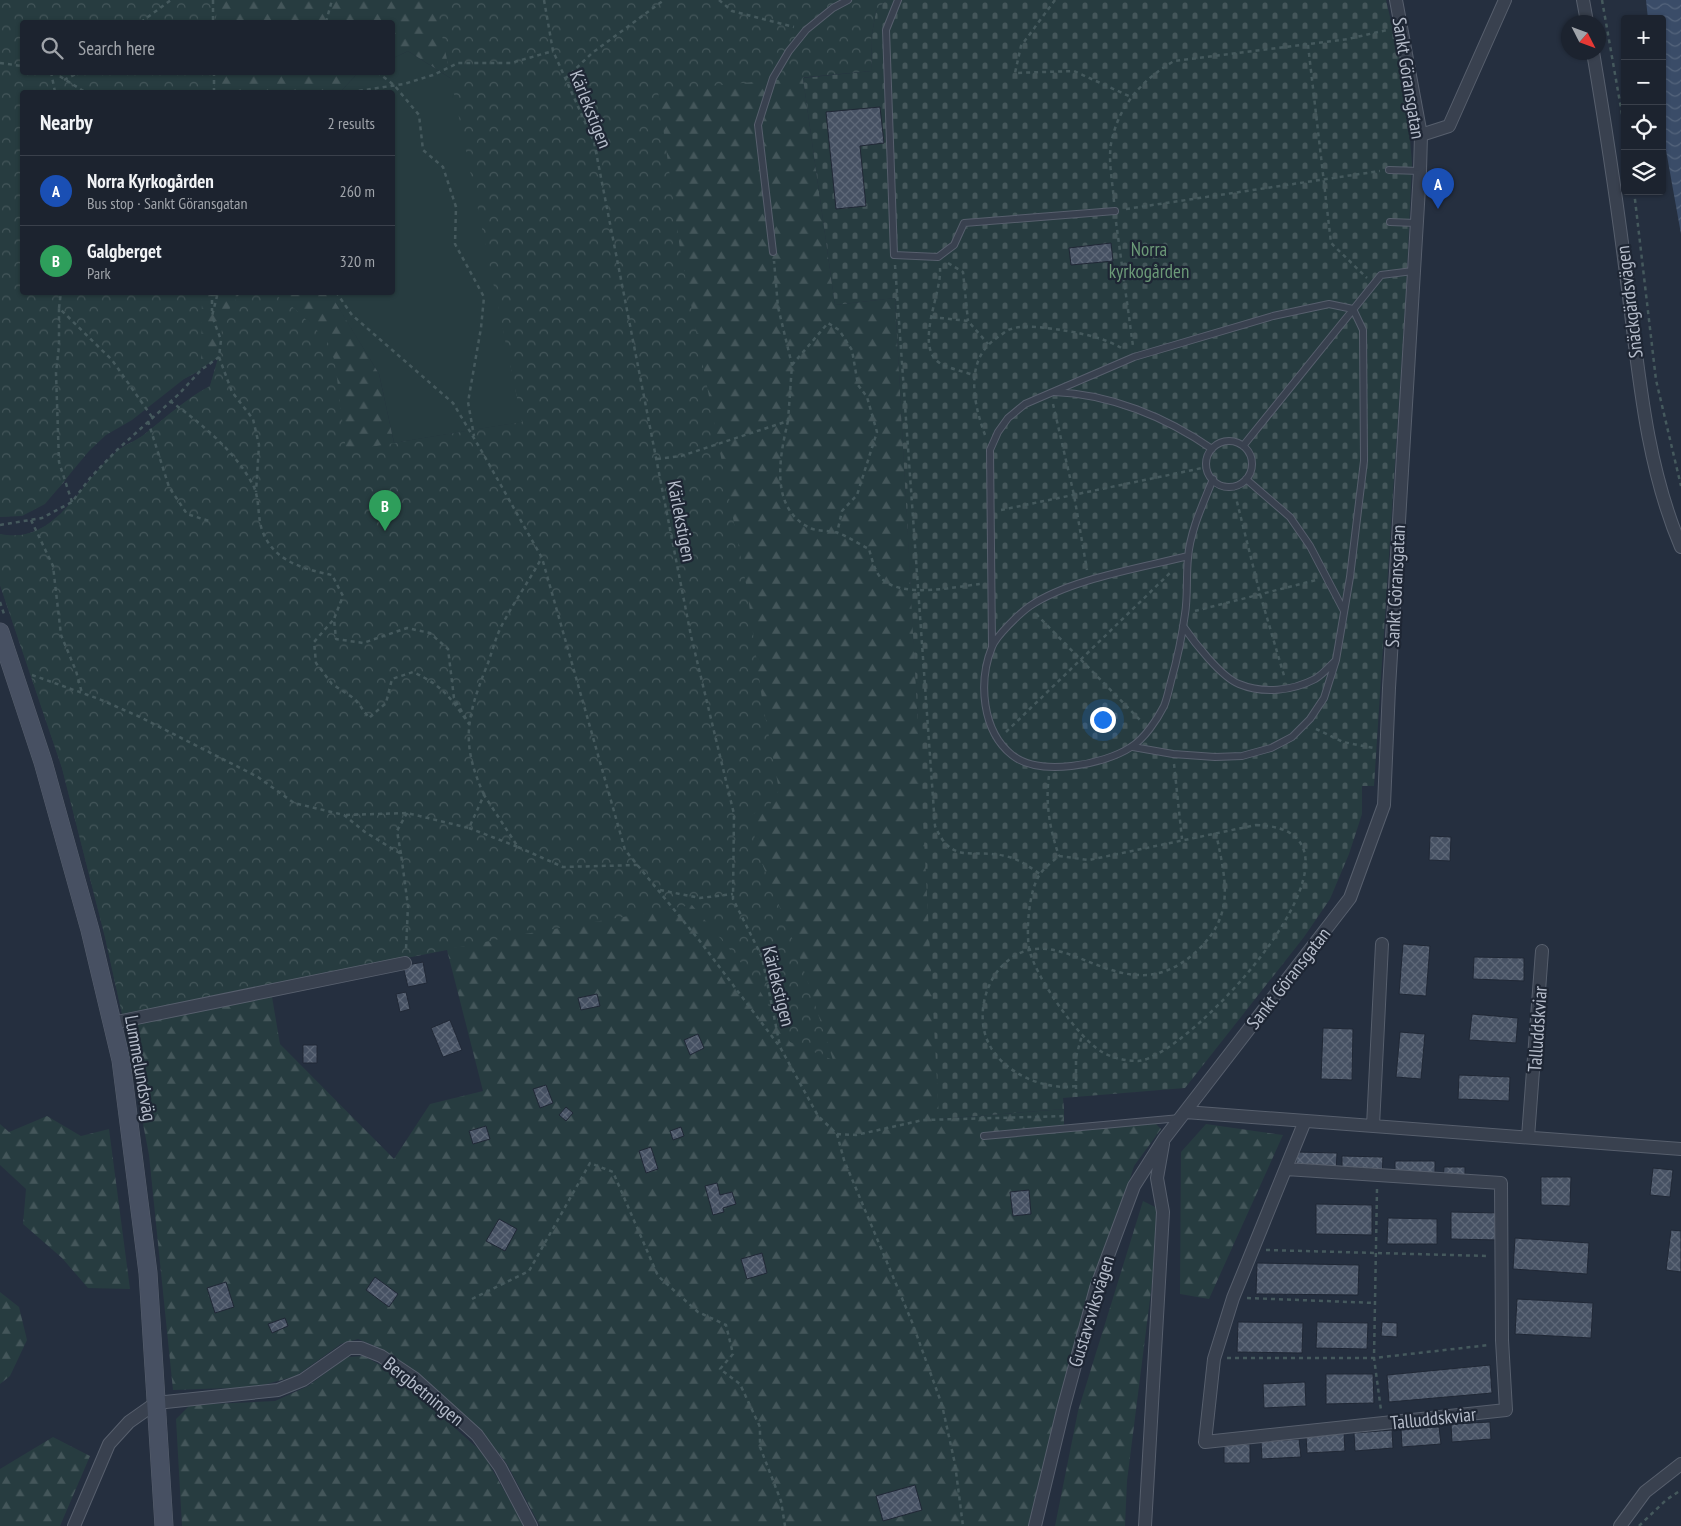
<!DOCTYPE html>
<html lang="en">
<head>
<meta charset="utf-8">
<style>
	:root { --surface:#1c232f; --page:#292f3b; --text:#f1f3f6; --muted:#a0a4aa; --line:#3a404b; --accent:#8cb3f8 }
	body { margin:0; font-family:"PT Sans Narrow",sans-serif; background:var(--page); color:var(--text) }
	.controls { position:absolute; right:15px; top:15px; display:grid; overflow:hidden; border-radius:5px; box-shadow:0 1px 4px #0004 }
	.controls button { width:45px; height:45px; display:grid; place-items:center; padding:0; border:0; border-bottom:1px solid var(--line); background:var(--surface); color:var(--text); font:25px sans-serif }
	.compass { position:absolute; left:1561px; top:15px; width:45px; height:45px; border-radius:50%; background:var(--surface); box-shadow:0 1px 4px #0004; rotate:132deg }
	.you { position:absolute; left:1102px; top:719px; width:18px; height:18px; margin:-12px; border:4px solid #fff; border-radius:50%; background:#1a73e8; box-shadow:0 0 0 8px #1a73e833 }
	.badge { display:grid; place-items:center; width:32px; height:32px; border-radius:50%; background:var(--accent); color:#fff; font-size:16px; font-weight:700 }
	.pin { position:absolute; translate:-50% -41px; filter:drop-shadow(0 1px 2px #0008) }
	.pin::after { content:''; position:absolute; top:26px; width:18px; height:15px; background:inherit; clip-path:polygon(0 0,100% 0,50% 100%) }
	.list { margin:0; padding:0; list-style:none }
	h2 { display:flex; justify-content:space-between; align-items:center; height:65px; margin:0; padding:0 20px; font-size:21px }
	h2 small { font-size:16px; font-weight:400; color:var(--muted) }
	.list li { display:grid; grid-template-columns:32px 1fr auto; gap:15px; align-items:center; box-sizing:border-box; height:70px; padding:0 20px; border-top:1px solid var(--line) }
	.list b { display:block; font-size:19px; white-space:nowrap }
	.list p { margin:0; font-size:16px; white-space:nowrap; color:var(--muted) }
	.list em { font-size:16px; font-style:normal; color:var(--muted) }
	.icon { flex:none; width:28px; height:28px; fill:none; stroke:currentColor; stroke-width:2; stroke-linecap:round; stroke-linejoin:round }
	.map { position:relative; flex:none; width:1681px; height:1526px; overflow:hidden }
	.search { position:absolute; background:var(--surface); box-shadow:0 1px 4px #0004; left:20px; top:20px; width:375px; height:55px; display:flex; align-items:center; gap:12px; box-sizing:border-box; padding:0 18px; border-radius:5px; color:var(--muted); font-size:19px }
	.panel { position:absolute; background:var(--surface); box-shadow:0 1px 4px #0004; left:20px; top:90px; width:375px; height:205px; border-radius:5px }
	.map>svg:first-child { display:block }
	.grass { fill:#273c40 }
	.forest { fill:url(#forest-firs); fill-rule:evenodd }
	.cemetery { fill:url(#cemetery-stones) }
	.park { fill:url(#park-crowns) }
	.water { fill:url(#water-waves) }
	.building { fill:url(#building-cross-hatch); stroke:#202836 }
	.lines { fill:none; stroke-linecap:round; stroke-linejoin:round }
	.service-casing { stroke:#575f6d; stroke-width:8 }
	.minor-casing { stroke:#575f6d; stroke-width:14 }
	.secondary-casing { stroke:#575f6d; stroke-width:19 }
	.path { stroke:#45595d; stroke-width:2.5; stroke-dasharray:4 4; stroke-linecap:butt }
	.service { stroke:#39414f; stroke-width:6 }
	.minor { stroke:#39414f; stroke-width:12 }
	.secondary { stroke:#475062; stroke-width:18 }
	.labels { text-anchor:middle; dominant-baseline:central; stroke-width:4.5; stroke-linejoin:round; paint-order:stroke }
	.street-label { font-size:19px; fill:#b5bcca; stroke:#1e2634 }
	.park-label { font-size:19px; fill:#6c9a78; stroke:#1e2634 }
</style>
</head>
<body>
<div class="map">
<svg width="1681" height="1526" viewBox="0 0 1681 1526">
	<defs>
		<pattern id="forest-firs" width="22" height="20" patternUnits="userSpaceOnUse" patternTransform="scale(1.25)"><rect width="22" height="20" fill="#273c40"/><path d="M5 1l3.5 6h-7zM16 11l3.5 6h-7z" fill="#44565a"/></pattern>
		<pattern id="cemetery-stones" width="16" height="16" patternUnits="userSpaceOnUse" patternTransform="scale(1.25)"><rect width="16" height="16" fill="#273c40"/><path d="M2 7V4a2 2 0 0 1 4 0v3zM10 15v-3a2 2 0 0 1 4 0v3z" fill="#44565a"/></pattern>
		<pattern id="park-crowns" width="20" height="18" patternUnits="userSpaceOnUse" patternTransform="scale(1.25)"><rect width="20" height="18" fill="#273c40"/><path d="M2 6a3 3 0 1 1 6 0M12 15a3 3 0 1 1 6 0" fill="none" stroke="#44565a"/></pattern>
		<pattern id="water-waves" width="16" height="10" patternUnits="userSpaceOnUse" patternTransform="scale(1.25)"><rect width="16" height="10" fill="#3a4c68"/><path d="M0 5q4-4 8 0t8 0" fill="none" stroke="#54647c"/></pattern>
		<pattern id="building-cross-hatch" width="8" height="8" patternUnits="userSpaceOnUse" patternTransform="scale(1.25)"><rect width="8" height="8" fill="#465163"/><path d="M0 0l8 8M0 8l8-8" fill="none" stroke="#5e6878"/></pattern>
	</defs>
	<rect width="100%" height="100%" fill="#252f3f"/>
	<path class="grass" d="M 408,51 L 452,79 L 523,422 L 394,443 L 379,374 L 329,293 L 392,292 L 392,92 L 340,92 L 356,75 L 360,73 L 392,72 L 393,58 Z"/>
	<path class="forest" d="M 0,0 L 886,0 L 803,78 L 835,305 L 895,298 L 940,1119 L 1064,1109 L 1064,1132 L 1152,1120 L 1161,1129 L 1134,1166 L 1056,1415 L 1030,1526 L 540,1526 L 507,1464 L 479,1428 L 414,1378 L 384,1350 L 358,1339 L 341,1344 L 296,1376 L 256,1387 L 173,1390 L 149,1155 L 122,1014 L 105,937 L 62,768 L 0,585 L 0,534 C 56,546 80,482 116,452 C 124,445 136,441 145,434 C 166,417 186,399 210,386 L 218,358 L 184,379 L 166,328 L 64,482 C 42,507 34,515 0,517 ZM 22,22 L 392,22 L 393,58 L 408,51 L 452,79 L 522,422 L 394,443 L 379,374 L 329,292 L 22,292 L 22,92 L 340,92 L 356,75 L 360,73 L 22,72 ZM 447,950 L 483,1091 L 430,1104 L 394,1159 L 280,1044 L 270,985 Z
		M 47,1116 L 81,1136 L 109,1129 L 130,1289 L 88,1288 L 62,1258 L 23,1224 L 26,1189 L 0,1165 L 0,1124 L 9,1132 Z
		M 1206,1124 L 1283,1135 L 1209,1299 L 1180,1294 L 1181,1152 Z
		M 1143,1201 L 1159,1209 L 1159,1228 L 1127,1481 L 1125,1526 L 1055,1526 L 1078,1411 Z
		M 0,1292 L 19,1307 L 27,1340 L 10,1376 L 0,1384 Z
		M 364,1356 L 391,1371 L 483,1453 L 524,1526 L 182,1526 L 176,1419 L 190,1405 L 275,1401 L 308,1386 L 347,1357 Z
		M 53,1437 L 90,1456 L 60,1526 L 0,1526 L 0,1469 Z"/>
	<path class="cemetery" d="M 886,0 L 1386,0 L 1405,80 L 1412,163 L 1406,294 L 1374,786 L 1362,786 L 1362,814 L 1349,854 L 1330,899 L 1304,937 L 1185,1088 L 1063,1098 L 1064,1109 L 939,1119 L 895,298 L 835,305 L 803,78 L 872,71 L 871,40 L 876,11 Z"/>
	<path class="park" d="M 0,0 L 217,0 L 216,22 L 22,22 L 22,72 L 215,73 L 214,92 L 22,92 L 22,292 L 202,293 L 201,370 L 184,379 L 132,420 L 106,435 L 89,451 L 45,504 L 22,516 L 0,517 Z
		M 439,0 L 886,0 L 876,11 L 871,40 L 872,71 L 658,91 L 680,249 L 747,589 L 762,699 L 779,790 L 769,806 L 751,815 L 757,851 L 799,955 L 833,1060 L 790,1042 L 748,971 L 692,905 L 525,934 L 122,1014 L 105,937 L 62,768 L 0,585 L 0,534 C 56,546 80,482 116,452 C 124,445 136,441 145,434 C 166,417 186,399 210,386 L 219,357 L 223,319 L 240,293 L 273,293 L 295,309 L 327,340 L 335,362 L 346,451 L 522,422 L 438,16 Z"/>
	<path class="water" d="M 1646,0 L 1681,0 L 1681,234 L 1662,128 L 1662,19 L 1648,19 Z"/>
	<path class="building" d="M 880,107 L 884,143 L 860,146 L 866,206 L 836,209 L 826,112 Z
		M 1111,243 L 1113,261 L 1071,265 L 1069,248 Z
		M 1430,836 L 1451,837 L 1450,861 L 1429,860 Z
		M 1403,944 L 1430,946 L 1426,996 L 1399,994 Z
		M 1474,957 L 1524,958 L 1524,981 L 1473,979 Z
		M 423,962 L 427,983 L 408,987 L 403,966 Z
		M 406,992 L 410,1009 L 400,1012 L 396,994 Z
		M 597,994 L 600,1006 L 581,1010 L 578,998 Z
		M 1472,1014 L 1518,1018 L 1516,1043 L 1469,1040 Z
		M 450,1020 L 462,1050 L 443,1057 L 431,1028 Z
		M 1323,1028 L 1353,1029 L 1352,1080 L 1321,1079 Z
		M 1400,1032 L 1425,1034 L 1421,1079 L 1396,1077 Z
		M 698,1034 L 704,1048 L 690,1055 L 684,1040 Z
		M 303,1045 L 317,1045 L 317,1063 L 303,1063 Z
		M 1459,1075 L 1510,1077 L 1509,1101 L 1458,1099 Z
		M 546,1085 L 553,1103 L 540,1108 L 533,1089 Z
		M 566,1107 L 573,1113 L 566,1121 L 559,1115 Z
		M 486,1126 L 490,1139 L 473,1144 L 469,1131 Z
		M 681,1127 L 684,1136 L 673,1140 L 670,1131 Z
		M 651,1147 L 658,1169 L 646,1173 L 639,1151 Z
		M 1296,1152 L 1337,1153 L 1336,1172 L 1296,1171 Z
		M 1342,1156 L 1383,1157 L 1382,1176 L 1342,1175 Z
		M 1395,1161 L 1435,1161 L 1435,1180 L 1395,1179 Z
		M 1444,1167 L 1465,1167 L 1465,1182 L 1443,1181 Z
		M 1653,1168 L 1673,1170 L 1670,1197 L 1650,1195 Z
		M 1541,1177 L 1571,1177 L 1570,1206 L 1541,1205 Z
		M 717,1183 L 720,1195 L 732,1192 L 736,1204 L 723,1208 L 724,1212 L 713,1215 L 705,1186 Z
		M 1029,1190 L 1031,1214 L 1013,1216 L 1010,1192 Z
		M 1316,1204 L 1372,1205 L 1372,1235 L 1316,1234 Z
		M 1451,1212 L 1500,1213 L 1499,1240 L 1451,1239 Z
		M 1388,1218 L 1437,1219 L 1437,1244 L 1387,1244 Z
		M 499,1219 L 517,1229 L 505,1251 L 486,1241 Z
		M 1671,1230 L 1681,1231 L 1681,1272 L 1666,1270 Z
		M 1515,1238 L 1589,1243 L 1587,1274 L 1513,1269 Z
		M 762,1253 L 767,1273 L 747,1279 L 741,1259 Z
		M 1257,1263 L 1359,1265 L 1358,1295 L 1256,1294 Z
		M 375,1277 L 398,1294 L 389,1307 L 366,1290 Z
		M 226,1282 L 234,1307 L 215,1313 L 207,1288 Z
		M 1517,1299 L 1593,1303 L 1591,1338 L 1515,1334 Z
		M 285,1318 L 288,1326 L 272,1333 L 268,1324 Z
		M 1238,1322 L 1303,1323 L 1302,1353 L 1237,1352 Z
		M 1317,1322 L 1368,1323 L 1367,1349 L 1316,1348 Z
		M 1382,1322 L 1397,1323 L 1397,1337 L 1381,1336 Z
		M 1490,1365 L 1492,1393 L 1389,1402 L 1387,1375 Z
		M 1326,1374 L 1373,1374 L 1374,1403 L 1326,1404 Z
		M 1305,1382 L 1306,1406 L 1264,1408 L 1263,1384 Z
		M 1490,1422 L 1491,1439 L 1452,1442 L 1451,1424 Z
		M 1439,1427 L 1441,1444 L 1402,1447 L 1401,1429 Z
		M 1392,1430 L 1393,1448 L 1355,1451 L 1354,1433 Z
		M 1344,1433 L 1345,1451 L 1307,1453 L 1306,1435 Z
		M 1299,1439 L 1301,1457 L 1262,1459 L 1261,1442 Z
		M 1224,1444 L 1250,1444 L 1250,1463 L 1224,1463 Z
		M 915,1485 L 922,1510 L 883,1521 L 876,1496 Z"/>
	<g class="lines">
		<defs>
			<path id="service" d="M 898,0 L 886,30 L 894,255 L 938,257 L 954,245 L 964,223 L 1115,211
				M 1389,170 L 1420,171
				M 1390,222 L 1416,223
				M 773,252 L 758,125 L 773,78 L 789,51 L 806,30 L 833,8 L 848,0
				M 1054,392 C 1110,394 1166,417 1212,449
				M1206 464a23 23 0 1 1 46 0a23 23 0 1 1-46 0Z
				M 1243,446 L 1381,275 L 1413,271
				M 1246,479 L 1290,517 L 1310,546 L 1344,611
				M 1188,556 C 1141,568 1070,579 1030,606 C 1020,613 996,636 992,647 C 978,682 982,731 1012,755 C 1039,777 1104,765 1131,747 C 1144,739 1157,720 1164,706 C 1167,699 1169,689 1171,681 C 1177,660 1182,636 1185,614 C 1188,596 1186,577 1188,558 C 1190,531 1203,504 1213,479
				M 1183,626 C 1194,642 1221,677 1239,684 C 1263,694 1292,691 1315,679 C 1322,675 1329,667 1335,661
				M 992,646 L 990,450 L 998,432 L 1008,418 L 1025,404 L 1134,357 L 1273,316 L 1329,304 L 1353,309 L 1363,330 L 1364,461 L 1350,577 L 1336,660 L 1324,698 L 1310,719 L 1292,737 L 1271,748 L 1242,756 L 1215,757 L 1173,754 L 1133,747
				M 984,1136 L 1180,1118"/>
			<path id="minor" d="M 1583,0 L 1587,22
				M 1593,52 C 1605,123 1616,195 1625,266 C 1638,360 1643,458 1681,547
				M 1421,135 L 1449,126 L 1505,0
				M 112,1023 L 405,963
				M 1185,1112 L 1681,1149
				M 1373,1126 L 1382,944
				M 1528,1137 L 1542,951
				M 1286,1169 L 1501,1183 L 1502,1340 L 1506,1410 L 1205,1442 L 1214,1359 L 1233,1298 L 1305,1121
				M 74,1526 L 109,1444 L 129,1422 L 156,1403 L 278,1390 L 303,1380 L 349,1348 L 361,1348 L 381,1356 L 414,1378 L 477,1435 L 500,1467 L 531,1526
				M 1035,1526 L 1064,1406 L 1096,1288 L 1134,1186 L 1164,1139 L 1350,898 L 1384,805 L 1389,688 L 1420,171 L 1421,135 L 1396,0
				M 1145,1526 L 1163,1212 L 1157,1178 L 1163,1144
				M 1620,1526 L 1645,1492 L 1681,1464"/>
			<path id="secondary" d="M 0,632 L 43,762 L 90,930 L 121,1060 L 148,1273 L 164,1526"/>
		</defs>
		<use href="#service" class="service-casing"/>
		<use href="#minor" class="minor-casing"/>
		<use href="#secondary" class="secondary-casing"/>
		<path class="path" d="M 213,0 L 213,22
			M 544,0 L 553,51 L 594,142 L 691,636 L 734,814 L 733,899 L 762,957 L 780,1046
			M 719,0 L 732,11 L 794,27
			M 1055,0 L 1021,46 L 1015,73 L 1074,71 L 1131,97
			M 1602,0 L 1625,131
			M 141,22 L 171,0
			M 326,22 L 332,0
			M 1308,45 L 1331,243 L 1367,278
			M 0,63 L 22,66
			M 51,72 L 55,92
			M 53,72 L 85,92
			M 214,72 L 214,92
			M 377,72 L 394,85 L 419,115 L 423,150 L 443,167 L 456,207 L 455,244 L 484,297 L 481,328 L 468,402 L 474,436
			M 565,79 L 592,53 L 664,0
			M 64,80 L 80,72
			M 351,92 L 404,84 L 433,75 L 458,63 L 511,63 L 553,51
			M 1634,191 L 1656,380 L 1681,486
			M 1114,202 C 1113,184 1108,162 1111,144 C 1118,106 1142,80 1174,61 L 1348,39 L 1387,30
			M 1126,209 L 1380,171
			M 1116,222 L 1133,346
			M 948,263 L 963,272 L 968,321
			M 895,265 L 935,826 C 952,866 973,848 1005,856 C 1019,859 1028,866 1040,874
			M 940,268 C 942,292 916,342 937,361 C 945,368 963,371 973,375
			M 212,292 L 212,311
			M 336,292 L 352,315 L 453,403 L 481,450 L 542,558 L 625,850 L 699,940 L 780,1047 L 818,1116 L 837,1134 L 856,1135 L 923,1120 L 1067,1116
			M 59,308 L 61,292
			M 932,317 L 968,321 L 988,344
			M 219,357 L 232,392 L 253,419 L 259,445 L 256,492
			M 792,365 L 828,323 L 839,330 L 852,350 L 858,385 L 867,397 L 877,432 L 857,495 L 842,511 L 837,533
			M 170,401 C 201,423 235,451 253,485 C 260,499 257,515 262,530 C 273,561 303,569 332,575 L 343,596 L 334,619 L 336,639 L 363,643 L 407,628 L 430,633 L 448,649 L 454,698 L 469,724 C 450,697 443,686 413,672 L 392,679 L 386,703 L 369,718 L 355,699 L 332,684 L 316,663 L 314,642 L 334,619
			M 1053,404 L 1074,495 L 1087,570
			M 148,421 L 169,487 L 187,514 L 209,521
			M 788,421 C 780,455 769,506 808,527 C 816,532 829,530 838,533 C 849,537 859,544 869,549 C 872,559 874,570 881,578 C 901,599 954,587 980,584
			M 985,435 C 973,402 964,359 998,337 C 1002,335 1006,330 1011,329 C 1025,324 1046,328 1061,330 C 1080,333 1106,338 1123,349
			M 657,459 L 681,456 L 788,421 L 792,365 L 778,307 L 774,261
			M 1233,486 L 1260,594 L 1285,679
			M 72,502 L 59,462 L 56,373 L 59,346 L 59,308 L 112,360 L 152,417
			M 1001,510 L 1207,467
			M 31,520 L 53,566 L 61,635 L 76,671 L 82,693
			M 0,525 L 42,518 L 72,502 L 90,478 L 117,450 L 179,394 L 201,370 L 219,357 L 221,340 L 212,316 L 218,292
			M 0,602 L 5,617
			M 1195,611 L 1316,580
			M 1036,614 L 1142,722
			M 32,675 L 99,699 L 140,717 L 258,777 L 294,803 L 344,815 L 365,832 L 401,854 L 408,906 L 406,949
			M 1316,729 L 1343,742 L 1374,748
			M 1006,732 L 1172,571
			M 1174,764 L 1182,839
			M 1049,776 C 1045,803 1050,830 1059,856
			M 484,795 C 461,744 466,719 486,668 C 492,654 495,638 502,625 C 514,602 529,581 541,559
			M 346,815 L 407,813 L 469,828 L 484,795 L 518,847 L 469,828
			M 1256,825 C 1400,829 1190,1058 1138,1061 C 1126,1061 1112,1058 1102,1052 C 1078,1038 1034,975 1029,948 C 1026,929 1029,890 1040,874 C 1045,867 1053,861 1059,856 L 1089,860 Z
			M 518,847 L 563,867 L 638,865
			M 401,854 L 397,831 L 407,813
			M 660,890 L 700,898 L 733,894
			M 1076,1086 C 1045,1091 1003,1073 989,1044 C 975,1017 985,977 1010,959 C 1066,917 1125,1021 1199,949 C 1236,913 1225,878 1216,833
			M 1076,1097 L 1076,1057 L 1082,1035
			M 837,1134 L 844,1160 L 912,1322 L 942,1405 L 955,1464 L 963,1526
			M 1377,1189 L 1374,1358 L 1381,1410
			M 1266,1250 L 1488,1256
			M 1247,1298 L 1375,1303
			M 472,1299 L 529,1271 L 590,1163 L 613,1172 L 658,1276 L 698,1312 L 726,1325 L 733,1354 L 720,1369 L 740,1384 L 760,1427 L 760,1447 L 781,1501 L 785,1526
			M 1227,1358 L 1374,1358 L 1489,1345
			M 1639,1526 L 1666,1500 L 1681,1490"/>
		<use href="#service" class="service"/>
		<use href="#minor" class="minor"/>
		<use href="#secondary" class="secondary"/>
	</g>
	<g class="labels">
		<g class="street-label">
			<text transform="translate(1409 78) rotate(81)">Sankt Göransgatan</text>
			<text transform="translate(591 109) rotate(68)">Kärlekstigen</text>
			<text transform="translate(1629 302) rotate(-97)">Snäckgärdsvägen</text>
			<text transform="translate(682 521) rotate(79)">Kärlekstigen</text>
			<text transform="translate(1395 586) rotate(-87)">Sankt Göransgatan</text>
			<text transform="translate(1288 978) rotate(-52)">Sankt Göransgatan</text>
			<text transform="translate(779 986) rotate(76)">Kärlekstigen</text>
			<text transform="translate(1537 1029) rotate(-86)">Talluddskviar</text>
			<text transform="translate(141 1068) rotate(80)">Lummelundsväg</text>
			<text transform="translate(1091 1311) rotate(-73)">Gustavsviksvägen</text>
			<text transform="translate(424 1391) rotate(39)">Bergbetningen</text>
			<text transform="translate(1433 1418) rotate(-6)">Talluddskviar</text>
		</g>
		<g class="park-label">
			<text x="1149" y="249">Norra<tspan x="1149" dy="22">kyrkogården</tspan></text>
		</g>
	</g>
</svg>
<div class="controls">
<button>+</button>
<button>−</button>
<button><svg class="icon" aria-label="locate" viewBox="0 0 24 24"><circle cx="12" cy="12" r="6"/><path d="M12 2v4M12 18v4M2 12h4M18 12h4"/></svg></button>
<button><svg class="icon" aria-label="layers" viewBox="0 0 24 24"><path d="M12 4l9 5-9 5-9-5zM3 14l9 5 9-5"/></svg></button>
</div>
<svg class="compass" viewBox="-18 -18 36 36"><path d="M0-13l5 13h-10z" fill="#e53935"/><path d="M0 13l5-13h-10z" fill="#a0a4aa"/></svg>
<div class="you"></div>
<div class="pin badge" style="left:1438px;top:209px;background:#1a4fb4">A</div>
<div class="pin badge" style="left:385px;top:531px;background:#2e9e5b">B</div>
<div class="search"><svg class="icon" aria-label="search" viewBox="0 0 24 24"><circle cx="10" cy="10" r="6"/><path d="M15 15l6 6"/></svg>Search here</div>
<section class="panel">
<h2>Nearby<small>2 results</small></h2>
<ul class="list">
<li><span class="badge" style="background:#1a4fb4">A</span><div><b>Norra Kyrkogården</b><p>Bus stop · Sankt Göransgatan</p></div><em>260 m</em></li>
<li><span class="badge" style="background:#2e9e5b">B</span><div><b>Galgberget</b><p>Park</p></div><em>320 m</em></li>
</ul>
</section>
</div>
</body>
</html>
